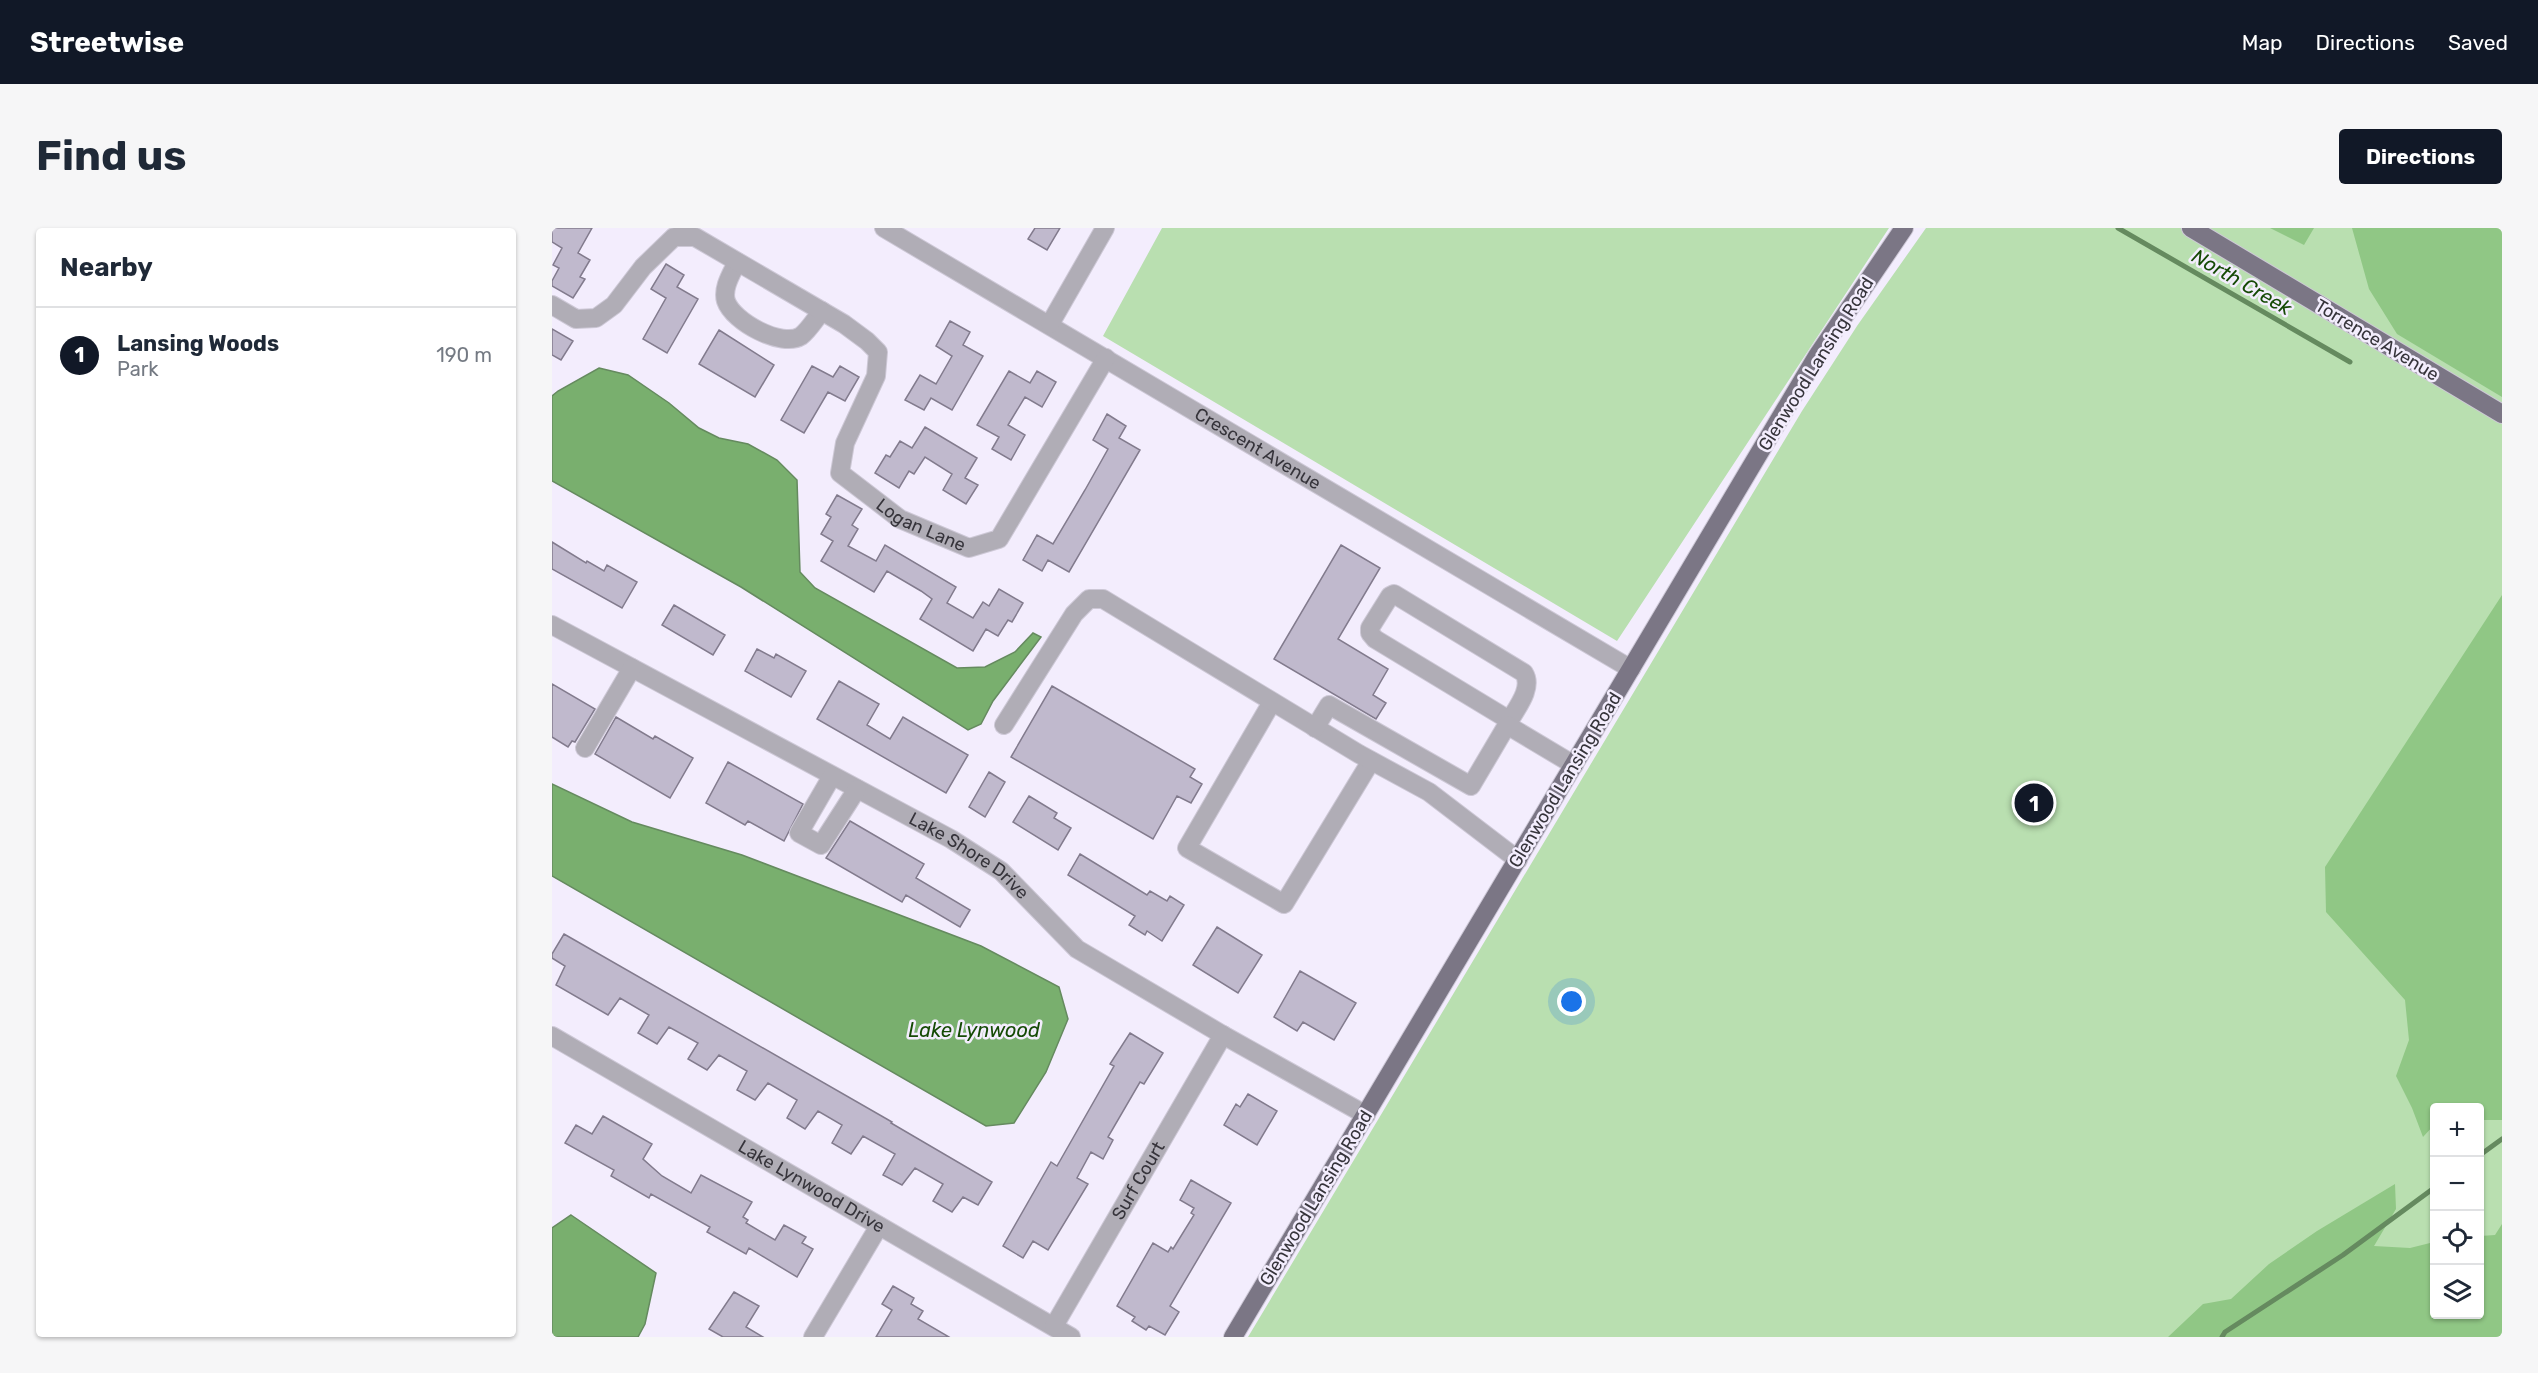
<!DOCTYPE html>
<html lang="en">
<head>
<meta charset="utf-8">
<style>
	:root { --surface:#fff; --page:#f6f6f7; --text:#1f2937; --muted:#747a83; --line:#e0e1e3; --accent:#111827 }
	body { margin:0; font-family:Rubik,sans-serif; background:var(--page); color:var(--text) }
	.controls { position:absolute; right:18px; bottom:18px; display:grid; overflow:hidden; border-radius:6px; box-shadow:0 2px 4px #0004 }
	.controls button { width:54px; height:54px; display:grid; place-items:center; padding:0; border:0; border-bottom:2px solid var(--line); background:var(--surface); color:var(--text); font:30px sans-serif }
	.you { position:absolute; left:1020px; top:774px; width:21px; height:21px; margin:-15px; border:4px solid #fff; border-radius:50%; background:#1a73e8; box-shadow:0 0 0 9px #1a73e833 }
	.badge { display:grid; place-items:center; width:39px; height:39px; border-radius:50%; background:var(--accent); color:#fff; font-size:20px; font-weight:700 }
	.pin { position:absolute; translate:-50% -50%; border:3px solid #fff; box-shadow:0 2px 6px #0006 }
	.list { margin:0; padding:0; list-style:none }
	h2 { display:flex; justify-content:space-between; align-items:center; height:78px; margin:0; padding:0 24px; font-size:26px }
	h2 small { font-size:20px; font-weight:400; color:var(--muted) }
	.list li { display:grid; grid-template-columns:39px 1fr auto; gap:18px; align-items:center; box-sizing:border-box; height:96px; padding:0 24px; border-top:2px solid var(--line) }
	.list b { display:block; font-size:22px; white-space:nowrap }
	.list p { margin:0; font-size:20px; white-space:nowrap; color:var(--muted) }
	.list em { font-size:20px; font-style:normal; color:var(--muted) }
	.icon { flex:none; width:33px; height:33px; fill:none; stroke:currentColor; stroke-width:2; stroke-linecap:round; stroke-linejoin:round }
	.map { position:relative; flex:none; width:1950px; height:1109px; overflow:hidden; border-radius:6px }
	header { display:flex; align-items:center; gap:36px; box-sizing:border-box; height:84px; padding:0 30px; background:var(--accent); color:#fff }
	header strong { font-size:28px }
	nav { display:flex; gap:33px; margin-inline-start:auto; font-size:21px }
	.intro { display:flex; align-items:center; justify-content:space-between; box-sizing:border-box; height:144px; padding:0 36px }
	h1 { margin:0; font-size:42px }
	.button { padding:15px 27px; border-radius:6px; background:var(--accent); color:#fff; font-size:21px; font-weight:700 }
	main { display:flex; gap:36px; padding:0 36px }
	aside { flex:1; background:var(--surface); border-radius:6px; box-shadow:0 2px 4px #0004 }
	.map>svg:first-child { display:block }
	.green { fill:#b9dfb0; fill-rule:evenodd }
	.forest { fill:#90c785 }
	.water { fill:#79af6e; stroke:#658a5f; stroke-width:1.5 }
	.lines { fill:none; stroke-linecap:round; stroke-linejoin:round }
	.stream { stroke:#658a5f; stroke-width:5 }
	.building { fill:#c0b9cd; stroke:#827b8d; stroke-width:1.5 }
	.minor-casing { stroke:#cdc8d6; stroke-width:20 }
	.major-casing { stroke:#cdc8d6; stroke-width:20 }
	.minor { stroke:#b0adb6; stroke-width:18 }
	.major { stroke:#7b7685; stroke-width:18 }
	.labels { text-anchor:middle; dominant-baseline:central; stroke-width:5; stroke-linejoin:round; paint-order:stroke }
	.street-label { font-size:18px; fill:#36343b; stroke:#f3edfd }
	.water-label { font-size:20px; font-style:italic; fill:#154a05; stroke:#f3edfd }
</style>
</head>
<body>
<header>
<strong>Streetwise</strong>
<nav><a>Map</a><a>Directions</a><a>Saved</a></nav>
</header>
<div class="intro"><h1>Find us</h1><a class="button">Directions</a></div>
<main>
<aside>
<h2>Nearby<small></small></h2>
<ul class="list">
<li><span class="badge">1</span><div><b>Lansing Woods</b><p>Park</p></div><em>190 m</em></li>
</ul>
</aside>
<div class="map">
<svg width="1950" height="1109" viewBox="0 0 1950 1109">
	<rect width="100%" height="100%" fill="#f3edfd"/>
	<path class="green" d="M 610,0 L 1337,0 L 1065,413 L 551,108 Z
		M 1374,0 L 1950,0 L 1950,1109 L 696,1109 L 1250,183 L 1305,98 ZM 1882,880 L 1928,880 L 1928,1086 L 1882,1086 Z"/>
	<path class="forest" d="M 1718,0 L 1762,0 L 1752,17 Z
		M 1800,0 L 1950,0 L 1950,169 L 1845,106 L 1817,61 Z
		M 1950,367 L 1950,892 L 1928,892 L 1928,880 L 1882,880 L 1882,897 L 1871,909 L 1860,880 L 1844,848 L 1857,812 L 1853,772 L 1774,684 L 1773,639 Z
		M 1843,956 L 1844,981 L 1822,1018 L 1858,1020 L 1882,1014 L 1882,1086 L 1928,1086 L 1928,1008 L 1943,1007 L 1950,996 L 1950,1109 L 1616,1109 L 1651,1076 L 1679,1071 L 1717,1036 L 1765,1003 Z"/>
	<path class="water" d="M 47,140 L 76,147 L 117,175 L 147,200 L 167,210 L 196,216 L 225,232 L 245,252 L 248,344 L 263,360 L 405,440 L 433,439 L 463,424 L 481,405 L 489,409 L 441,473 L 429,496 L 416,502 L 189,359 L 0,253 L 0,168 L 6,163 Z
		M 0,556 L 80,594 L 190,627 L 429,718 L 507,759 L 516,791 L 494,844 L 462,895 L 434,898 L 0,648 Z
		M 19,987 L 104,1045 L 93,1096 L 86,1109 L 0,1109 L 0,1000 Z"/>
	<g class="lines">
		<path class="stream" d="M 1566,0 L 1798,134
			M 1928,927 L 1950,911
			M 1670,1109 L 1673,1104 L 1791,1027 L 1882,960"/>
	</g>
	<path class="building" d="M 0,0 L 40,0 L 26,25 L 38,32 L 28,49 L 33,51 L 21,70 L 0,58 L 0,53 L 7,40 L 1,37 L 10,20 L 0,14 Z
		M 483,0 L 508,0 L 495,22 L 476,11 Z
		M 114,36 L 132,47 L 125,59 L 146,71 L 115,125 L 91,111 L 114,70 L 99,61 Z
		M 398,93 L 418,104 L 411,117 L 431,128 L 400,182 L 379,170 L 372,182 L 353,172 L 368,147 L 384,156 L 400,128 L 384,118 Z
		M 0,101 L 21,113 L 9,132 L 0,127 Z
		M 167,102 L 222,137 L 203,169 L 147,136 Z
		M 260,138 L 281,149 L 288,138 L 307,149 L 293,173 L 276,164 L 252,205 L 229,192 Z
		M 457,143 L 478,155 L 485,143 L 504,154 L 490,179 L 473,169 L 456,197 L 473,207 L 459,232 L 440,221 L 447,209 L 425,197 Z
		M 555,186 L 574,198 L 567,210 L 588,222 L 517,344 L 496,332 L 490,343 L 471,332 L 485,307 L 501,316 L 533,262 L 556,221 L 541,212 Z
		M 373,199 L 425,230 L 413,250 L 426,257 L 414,276 L 391,262 L 400,246 L 373,229 L 362,246 L 357,243 L 347,260 L 323,245 L 334,227 L 338,229 L 348,213 L 360,220 Z
		M 285,267 L 310,281 L 300,297 L 306,301 L 296,318 L 324,333 L 333,317 L 404,359 L 395,375 L 421,390 L 431,374 L 437,378 L 447,361 L 471,375 L 460,394 L 456,392 L 446,408 L 434,401 L 421,423 L 368,391 L 380,371 L 369,363 L 335,343 L 322,364 L 269,333 L 281,313 L 269,306 L 279,289 L 274,286 Z
		M 0,314 L 34,335 L 35,333 L 52,343 L 55,337 L 85,354 L 70,380 L 0,341 Z
		M 789,317 L 828,340 L 786,411 L 836,441 L 821,467 L 834,475 L 824,491 L 722,431 Z
		M 122,377 L 173,407 L 161,427 L 110,397 Z
		M 205,421 L 222,430 L 224,426 L 254,443 L 239,469 L 193,443 Z
		M 287,453 L 327,476 L 315,497 L 338,511 L 351,489 L 416,527 L 394,565 L 265,491 Z
		M 0,456 L 43,481 L 23,514 L 20,513 L 16,519 L 0,509 Z
		M 500,458 L 643,541 L 638,549 L 650,556 L 639,575 L 625,568 L 601,611 L 459,529 Z
		M 64,489 L 101,511 L 103,508 L 141,530 L 118,570 L 43,526 Z
		M 176,534 L 251,576 L 232,613 L 196,593 L 193,597 L 154,575 Z
		M 437,544 L 453,554 L 433,589 L 417,579 Z
		M 477,568 L 505,585 L 502,590 L 519,600 L 506,622 L 461,594 Z
		M 298,593 L 372,636 L 364,650 L 418,682 L 408,699 L 354,667 L 350,674 L 274,630 Z
		M 528,626 L 595,667 L 598,663 L 615,673 L 618,668 L 632,677 L 610,713 L 595,703 L 593,707 L 577,697 L 583,688 L 516,647 Z
		M 665,699 L 710,727 L 686,765 L 641,737 Z
		M 12,706 L 340,894 L 339,895 L 440,954 L 426,977 L 411,969 L 400,984 L 381,973 L 391,956 L 363,940 L 350,957 L 331,947 L 343,926 L 311,908 L 299,926 L 280,915 L 290,897 L 266,883 L 253,901 L 235,890 L 245,872 L 216,855 L 203,872 L 185,862 L 195,843 L 167,827 L 155,842 L 136,831 L 146,815 L 117,799 L 105,816 L 86,805 L 97,787 L 68,770 L 56,787 L 4,757 L 13,738 L 0,730 L 0,726 Z
		M 748,743 L 804,775 L 782,812 L 751,794 L 745,803 L 722,789 Z
		M 578,805 L 611,825 L 592,856 L 588,854 L 556,909 L 561,912 L 551,931 L 539,924 L 525,950 L 536,956 L 496,1022 L 481,1013 L 471,1030 L 451,1018 L 499,934 L 505,938 L 562,838 L 558,836 Z
		M 696,866 L 725,883 L 705,917 L 672,897 L 684,876 L 688,879 Z
		M 51,888 L 100,916 L 91,931 L 110,948 L 139,965 L 149,947 L 200,974 L 191,989 L 196,992 L 194,995 L 223,1012 L 232,997 L 254,1009 L 250,1015 L 261,1021 L 245,1049 L 197,1020 L 194,1026 L 155,1004 L 158,999 L 99,966 L 97,970 L 59,948 L 62,942 L 13,915 L 24,897 L 40,906 Z
		M 639,952 L 679,975 L 618,1078 L 627,1084 L 613,1107 L 597,1098 L 594,1102 L 580,1093 L 583,1089 L 565,1078 L 601,1015 L 616,1024 L 619,1019 L 621,1021 L 642,987 L 639,985 L 642,980 L 628,972 Z
		M 341,1058 L 362,1070 L 359,1076 L 371,1083 L 366,1091 L 397,1109 L 324,1109 L 340,1082 L 330,1076 Z
		M 182,1064 L 207,1078 L 194,1099 L 211,1109 L 171,1109 L 157,1101 Z"/>
	<g class="lines">
		<defs>
			<g id="minor">
				<path id="s1" d="M 332,0 L 1079,441"/>
				<path d="M 185,34 C 180,45 170,60 174,73 C 181,94 230,120 249,108 C 257,102 264,90 270,83"/>
				<path id="s2" d="M 0,77 L 24,91 L 44,90 L 62,77 L 91,39 L 122,9 L 143,9 L 292,96 L 315,113 L 326,124 L 324,148 L 293,215 L 288,245 L 348,291 L 417,320 L 447,311 L 554,130"/>
				<path d="M 498,96 L 553,0"/>
				<path id="s3" d="M 0,397 L 399,611 L 449,643 L 525,721 L 671,807 L 814,887"/>
				<path d="M 720,474 L 635,620 L 732,676 L 819,533"/>
				<path d="M 452,497 L 522,386 L 537,371 L 551,371 L 807,526 L 877,564 L 966,632"/>
				<path d="M 955,497 C 962,483 982,461 972,445 L 842,366 L 838,368 L 818,400 L 818,405 L 823,411 L 957,492"/>
				<path d="M 763,500 L 777,477 L 919,558 L 955,497 L 1022,537"/>
				<path d="M 33,520 L 80,440"/>
				<path d="M 280,548 L 247,605 L 269,617 L 305,561"/>
				<path id="s4" d="M 0,808 L 519,1109"/>
				<path id="s5" d="M 502,1098 L 671,807"/>
				<path d="M 261,1109 L 327,998"/>
			</g>
			<path id="major" d="M 1639,0 L 1950,186
				M 681,1109 L 1265,128 L 1352,0"/>
		</defs>
		<use href="#minor" class="minor-casing"/>
		<use href="#major" class="major-casing"/>
		<use href="#minor" class="minor"/>
		<use href="#major" class="major"/>
	</g>
	<g class="labels">
		<g class="street-label">
			<text transform="translate(1825 112) rotate(31)">Torrence Avenue</text>
			<text transform="translate(1264 136) rotate(-58)">Glenwood Lansing Road</text>
			<text stroke="none"><textPath href="#s1" startOffset="434">Crescent Avenue</textPath></text>
			<text stroke="none"><textPath href="#s2" startOffset="624">Logan Lane</textPath></text>
			<text transform="translate(1013 552) rotate(-59)">Glenwood Lansing Road</text>
			<text stroke="none"><textPath href="#s3" startOffset="477">Lake Shore Drive</textPath></text>
			<text stroke="none"><textPath href="#s5" startOffset="168">Surf Court</textPath></text>
			<text stroke="none"><textPath href="#s4" startOffset="300">Lake Lynwood Drive</textPath></text>
			<text transform="translate(764 970) rotate(-59)">Glenwood Lansing Road</text>
		</g>
		<g class="water-label">
			<text transform="translate(1690 54) rotate(30)">North Creek</text>
			<text x="422" y="802">Lake Lynwood</text>
		</g>
	</g>
</svg>
<div class="controls">
<button>+</button>
<button>−</button>
<button><svg class="icon" aria-label="locate" viewBox="0 0 24 24"><circle cx="12" cy="12" r="6"/><path d="M12 2v4M12 18v4M2 12h4M18 12h4"/></svg></button>
<button><svg class="icon" aria-label="layers" viewBox="0 0 24 24"><path d="M12 4l9 5-9 5-9-5zM3 14l9 5 9-5"/></svg></button>
</div>
<div class="you"></div>
<div class="pin badge" style="left:1482px;top:575px">1</div>
</div>
</main>
</body>
</html>
